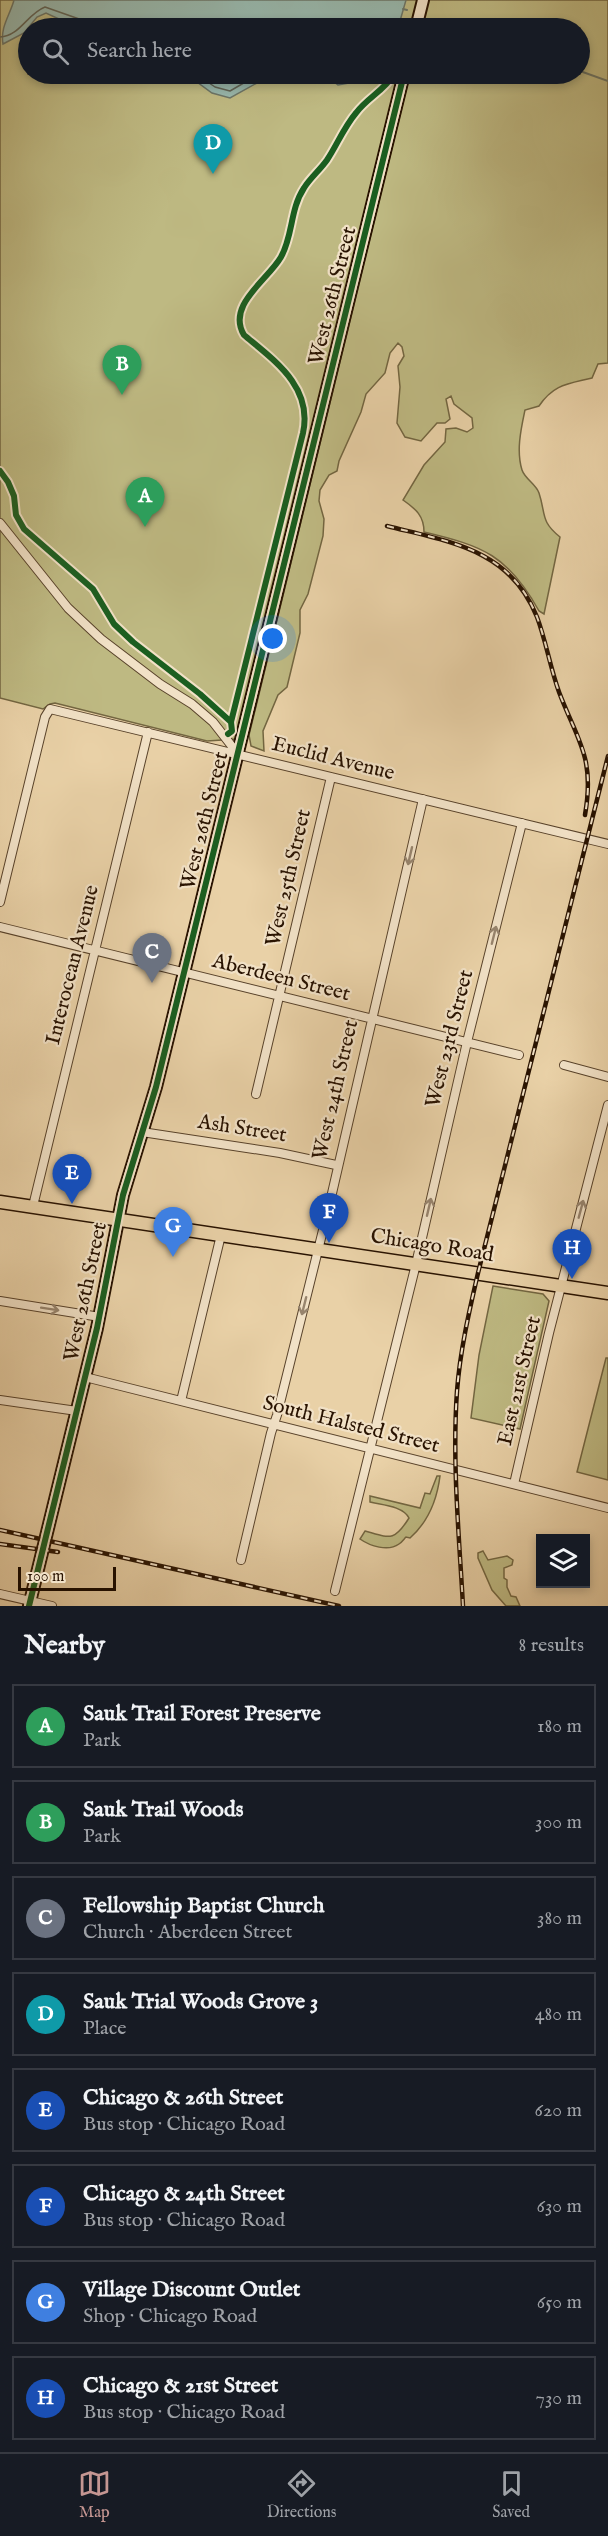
<!DOCTYPE html>
<html lang="en">
<head>
<meta charset="utf-8">
<style>
	:root { --surface:#171b24; --page:#20242c; --text:#f1f3f6; --muted:#9ea1a6; --line:#363941; --accent:#c59692 }
	body { margin:0; font-family:"IM FELL English",serif; background:var(--page); color:var(--text) }
	.controls { position:absolute; right:18px; bottom:18px; display:grid; overflow:hidden; border-radius:0px; box-shadow:0 3px 9px #0003 }
	.controls button { width:54px; height:54px; display:grid; place-items:center; padding:0; border:0; border-bottom:2px solid var(--line); background:var(--surface); color:var(--text); font:30px sans-serif }
	.scale { position:absolute; left:18px; bottom:15px; width:98px; box-sizing:border-box; padding-left:6px; border:3px solid #281200; border-top:0; font-size:16px; line-height:21px; white-space:nowrap; color:#281200; -webkit-text-stroke:4px #f1e1c6; paint-order:stroke }
	.you { position:absolute; left:273px; top:639px; width:21px; height:21px; margin:-15px; border:4px solid #fff; border-radius:50%; background:#1a73e8; box-shadow:0 0 0 9px #1a73e833 }
	.badge { display:grid; place-items:center; width:39px; height:39px; border-radius:50%; background:var(--accent); color:#fff; font-size:20px; font-weight:700 }
	.pin { position:absolute; translate:-50% -50px; filter:drop-shadow(0 2px 3px #0008) }
	.pin::after { content:''; position:absolute; top:32px; width:21px; height:18px; background:inherit; clip-path:polygon(0 0,100% 0,50% 100%) }
	.list { margin:0; padding:0; list-style:none }
	h2 { display:flex; justify-content:space-between; align-items:center; height:78px; margin:0; padding:0 24px; font-size:26px }
	h2 small { font-size:20px; font-weight:400; color:var(--muted) }
	.list li { display:grid; grid-template-columns:39px 1fr auto; gap:18px; align-items:center; box-sizing:border-box; height:84px; margin:0 12px 12px; padding:0 12px; border:2px solid var(--line); border-radius:0px }
	.list b { display:block; font-size:22px; white-space:nowrap }
	.list p { margin:0; font-size:20px; white-space:nowrap; color:var(--muted) }
	.list em { font-size:20px; font-style:normal; color:var(--muted) }
	.icon { flex:none; width:33px; height:33px; fill:none; stroke:currentColor; stroke-width:2; stroke-linecap:round; stroke-linejoin:round }
	.map { position:relative; flex:none; width:608px; height:1606px; overflow:hidden }
	.search { position:absolute; background:var(--surface); box-shadow:0 3px 9px #0003; left:18px; right:18px; top:18px; height:66px; display:flex; align-items:center; gap:15px; box-sizing:border-box; padding:0 21px; border-radius:33px; color:var(--muted); font-size:22px }
	.sheet { height:846px; background:var(--surface) }
	nav { display:flex; justify-content:space-around; align-items:center; box-sizing:border-box; height:84px; border-top:2px solid var(--line); background:var(--surface); font-size:16px; color:var(--muted) }
	nav a { display:grid; justify-items:center; gap:3px }
	nav .on { color:var(--accent) }
	.map>svg:first-child { display:block }
	.green { fill:#beb982; stroke:#736641; stroke-width:1.5 }
	.water { fill:#97b7ac; stroke:#6b7567; stroke-width:1.5 }
	.lines { fill:none; stroke-linecap:round; stroke-linejoin:round }
	.shore { stroke:#606456; stroke-width:1.5 }
	.stream { stroke:#6b7567; stroke-width:2 }
	.street-casing { stroke:#58422a; stroke-width:10 }
	.secondary-casing { stroke:#281200; stroke-width:14 }
	.primary-casing { stroke:#281200; stroke-width:15 }
	.street { stroke:#f1e1c6; stroke-width:8 }
	.secondary { stroke:#f1e1c6; stroke-width:10 }
	.primary { stroke:#e9d1a7; stroke-width:12 }
	.rail-casing { stroke:#281200; stroke-width:4.5 }
	.rail { stroke:#f1e1c6; stroke-width:2; stroke-dasharray:7; stroke-linecap:butt }
	.cycleway-casing { stroke:#f1e1c6; stroke-width:10 }
	.cycleway { stroke:#1b5e20; stroke-width:6 }
	.oneway { stroke:#97846d }
	.labels { text-anchor:middle; dominant-baseline:central; stroke-width:4.5; stroke-linejoin:round; paint-order:stroke }
	.street-label { font-size:21px; fill:#281200; stroke:#f1e1c6 }
</style>
</head>
<body>
<div class="map">
<svg width="608" height="1606" viewBox="0 0 608 1606">
	<rect width="100%" height="100%" fill="#e9d1a7"/>
	<filter id="stains"><feTurbulence type="fractalNoise" baseFrequency=".00333" numOctaves="4"/><feColorMatrix values="0 0 0 0 .2 0 0 0 0 .09 0 0 0 0 .02 0 0 0 .5 -.17"/></filter>
	<radialGradient id="worn" r=".72"><stop offset=".6" stop-color="#630" stop-opacity="0"/><stop offset="1" stop-color="#630" stop-opacity=".3"/></radialGradient>
	<path class="green" d="M 0,0 L 419,0 L 412,28 L 28,28 L 28,74 L 401,74 L 237,739 L 207,741 L 55,703 L 50,704 L 43,709 L 0,698 Z
		M 428,0 L 608,0 L 608,363 L 598,364 L 592,378 C 568,384 554,384 539,406 L 525,410 C 521,429 516,451 522,470 C 525,479 536,484 539,493 C 546,514 540,521 560,537 L 544,614 L 539,611 C 508,555 483,546 424,532 C 424,516 416,509 403,500 L 424,465 L 445,442 L 446,429 L 456,428 L 467,432 L 473,428 L 472,418 L 454,404 L 451,396 L 446,399 L 450,419 L 445,423 L 437,423 L 421,441 L 405,437 L 397,423 L 400,387 L 398,366 L 404,356 L 402,347 L 398,343 L 390,353 L 385,373 L 366,394 L 361,412 L 339,461 L 337,471 L 329,475 L 320,490 L 319,501 L 324,519 L 323,536 L 308,594 L 300,610 L 300,633 L 287,687 L 278,695 L 263,731 L 264,751 L 251,746 L 249,735 L 410,74 L 580,74 L 580,28 L 421,28 Z
		M 493,1286 L 543,1294 L 549,1301 L 520,1429 L 471,1418 L 479,1355 Z
		M 606,1358 L 608,1358 L 608,1480 L 577,1472 Z
		M 437,1476 L 440,1476 C 437,1500 428,1522 410,1538 L 406,1537 C 404,1539 402,1542 399,1544 C 388,1552 370,1546 360,1539 L 365,1531 C 390,1538 394,1542 409,1518 C 403,1506 382,1505 370,1502 L 370,1496 L 420,1508 L 425,1493 L 430,1494 Z
		M 483,1551 L 488,1560 L 507,1556 L 513,1560 L 512,1565 L 504,1568 L 504,1578 L 507,1580 L 507,1587 L 511,1596 L 516,1597 L 520,1606 L 506,1606 L 492,1590 L 478,1558 L 478,1553 Z"/>
	<path class="water" d="M 14,0 L 406,0 L 398,28 L 93,28 L 72,25 L 46,13 L 37,17 L 24,33 L 3,44 C 0,27 10,15 14,0 Z
		M 186,74 L 185,74 L 273,74 L 230,98 L 212,93 Z
		M 291,74 L 366,74 L 360,81 L 338,85 L 330,79 L 316,81 Z"/>
	<g class="lines">
		<path class="shore" d="M 0,37 C 20,36 27,14 45,7 L 82,20 L 86,28
			M 196,74 L 215,87 L 230,91 L 259,74"/>
		<path class="stream" d="M 403,9 L 407,10
			M 432,22 L 442,24 L 449,28
			M 580,71 L 608,81"/>
		<defs>
			<path id="street" d="M 0,523 L 68,608 L 101,639 L 160,684 L 192,704 L 213,722 L 238,754
				M 0,902 L 45,717 L 50,709 L 608,844
				M 0,927 L 519,1055
				M 564,1065 L 608,1077
				M 256,1094 L 331,777
				M 142,1132 L 280,1153 L 336,1165
				M 33,1206 L 148,732
				M 0,1301 L 100,1317
				M 85,1377 L 608,1508
				M 0,1400 L 77,1411
				M 181,1401 L 221,1235
				M 514,1484 L 549,1333 L 608,1105
				M 241,1560 L 271,1433 L 277,1415 L 330,1202 L 423,799
				M 335,1591 L 416,1264 L 467,1042 L 522,823
				M 0,1594 L 52,1606"/>
			<path id="secondary" d="M 416,28 L 423,0
				M 29,1606 L 97,1328 L 123,1195 L 156,1087 L 404,74"/>
			<path id="primary" d="M 0,1202 L 608,1293"/>
		</defs>
		<use href="#street" class="street-casing"/>
		<use href="#secondary" class="secondary-casing"/>
		<use href="#primary" class="primary-casing"/>
		<use href="#street" class="street"/>
		<use href="#secondary" class="secondary"/>
		<use href="#primary" class="primary"/>
		<defs>
			<path id="rail" d="M 387,526 C 450,542 510,549 537,617 C 546,641 550,667 559,692 C 578,742 595,757 585,815
				M 0,1530 L 339,1606
				M 0,1544 L 58,1552
				M 463,1606 C 459,1534 452,1462 457,1391 C 460,1351 469,1312 478,1273 L 608,756"/>
		</defs>
		<use href="#rail" class="rail-casing"/>
		<use href="#rail" class="rail"/>
		<defs>
			<path id="cycleway" d="M 0,471 L 8,482 L 14,496 L 16,515 L 24,529 L 93,589 L 114,624 L 133,642 L 200,694 L 231,722
				M 228,734 L 232,731 L 231,722 L 303,433 C 313,387 275,361 244,335 C 226,305 268,280 281,257 C 293,236 290,209 304,188 C 310,178 320,170 327,160 C 337,145 344,127 356,113 C 367,98 385,90 394,74
				M 29,1606 L 97,1328 L 123,1195 L 156,1087 L 404,74"/>
		</defs>
		<use href="#cycleway" class="cycleway-casing"/>
		<use href="#cycleway" class="cycleway"/>
	</g>
	<defs><path id="oneway-shaft" d="M-6 0H5M1.5-3L5.5 0L1.5 3" fill="none" stroke-width="1.6" stroke-linecap="round" stroke-linejoin="round" transform="scale(1.5)"/></defs>
	<g class="oneway">
		<use href="#oneway-shaft" transform="translate(410 856) rotate(103)"/>
		<use href="#oneway-shaft" transform="translate(494 935) rotate(-76)"/>
		<use href="#oneway-shaft" transform="translate(429 1207) rotate(-77)"/>
		<use href="#oneway-shaft" transform="translate(581 1209) rotate(-75)"/>
		<use href="#oneway-shaft" transform="translate(304 1306) rotate(104)"/>
		<use href="#oneway-shaft" transform="translate(50 1309) rotate(9)"/>
	</g>
	<g class="labels">
		<g class="street-label">
			<text transform="translate(333 296) rotate(-76)">West 26th Street</text>
			<text transform="translate(333 759) rotate(14)">Euclid Avenue</text>
			<text transform="translate(205 821) rotate(-76)">West 26th Street</text>
			<text transform="translate(289 878) rotate(-77)">West 25th Street</text>
			<text transform="translate(73 965) rotate(-76)">Interocean Avenue</text>
			<text transform="translate(281 978) rotate(14)">Aberdeen Street</text>
			<text transform="translate(450 1039) rotate(-76)">West 23rd Street</text>
			<text transform="translate(336 1090) rotate(-77)">West 24th Street</text>
			<text transform="translate(242 1129) rotate(9)">Ash Street</text>
			<text transform="translate(432 1246) rotate(9)">Chicago Road</text>
			<text transform="translate(86 1292) rotate(-78)">West 26th Street</text>
			<text transform="translate(520 1381) rotate(-77)">East 21st Street</text>
			<text transform="translate(351 1425) rotate(14)">South Halsted Street</text>
		</g>
	</g>
	<rect width="100%" height="100%" filter="url(#stains)"/>
	<rect width="100%" height="100%" fill="url(#worn)"/>
</svg>
<div class="controls">
<button><svg class="icon" aria-label="layers" viewBox="0 0 24 24"><path d="M12 4l9 5-9 5-9-5zM3 14l9 5 9-5"/></svg></button>
</div>
<div class="scale">100 m</div>
<div class="you"></div>
<div class="pin badge" style="left:145px;top:527px;background:#2e9e5b">A</div>
<div class="pin badge" style="left:122px;top:395px;background:#2e9e5b">B</div>
<div class="pin badge" style="left:152px;top:983px;background:#6b7280">C</div>
<div class="pin badge" style="left:213px;top:174px;background:#0f9aa8">D</div>
<div class="pin badge" style="left:72px;top:1204px;background:#1a4fb4">E</div>
<div class="pin badge" style="left:329px;top:1243px;background:#1a4fb4">F</div>
<div class="pin badge" style="left:173px;top:1257px;background:#3f7fe0">G</div>
<div class="pin badge" style="left:572px;top:1279px;background:#1a4fb4">H</div>
<div class="search"><svg class="icon" aria-label="search" viewBox="0 0 24 24"><circle cx="10" cy="10" r="6"/><path d="M15 15l6 6"/></svg>Search here</div>
</div>
<section class="sheet">
<h2>Nearby<small>8 results</small></h2>
<ul class="list">
<li><span class="badge" style="background:#2e9e5b">A</span><div><b>Sauk Trail Forest Preserve</b><p>Park</p></div><em>180 m</em></li>
<li><span class="badge" style="background:#2e9e5b">B</span><div><b>Sauk Trail Woods</b><p>Park</p></div><em>300 m</em></li>
<li><span class="badge" style="background:#6b7280">C</span><div><b>Fellowship Baptist Church</b><p>Church · Aberdeen Street</p></div><em>380 m</em></li>
<li><span class="badge" style="background:#0f9aa8">D</span><div><b>Sauk Trial Woods Grove 3</b><p>Place</p></div><em>480 m</em></li>
<li><span class="badge" style="background:#1a4fb4">E</span><div><b>Chicago &amp; 26th Street</b><p>Bus stop · Chicago Road</p></div><em>620 m</em></li>
<li><span class="badge" style="background:#1a4fb4">F</span><div><b>Chicago &amp; 24th Street</b><p>Bus stop · Chicago Road</p></div><em>630 m</em></li>
<li><span class="badge" style="background:#3f7fe0">G</span><div><b>Village Discount Outlet</b><p>Shop · Chicago Road</p></div><em>650 m</em></li>
<li><span class="badge" style="background:#1a4fb4">H</span><div><b>Chicago &amp; 21st Street</b><p>Bus stop · Chicago Road</p></div><em>730 m</em></li>
</ul>
</section>
<nav>
<a class="on"><svg class="icon" aria-label="map" viewBox="0 0 24 24"><path d="M3 6l6-2 6 2 6-2v14l-6 2-6-2-6 2zM9 4v14M15 6v14"/></svg>Map</a>
<a><svg class="icon" aria-label="directions" viewBox="0 0 24 24"><path d="M12 3l9 9-9 9-9-9zM9 14v-3h6M13 9l2 2-2 2"/></svg>Directions</a>
<a><svg class="icon" aria-label="saved" viewBox="0 0 24 24"><path d="M7 4h10v16l-5-4-5 4z"/></svg>Saved</a>
</nav>
</body>
</html>
